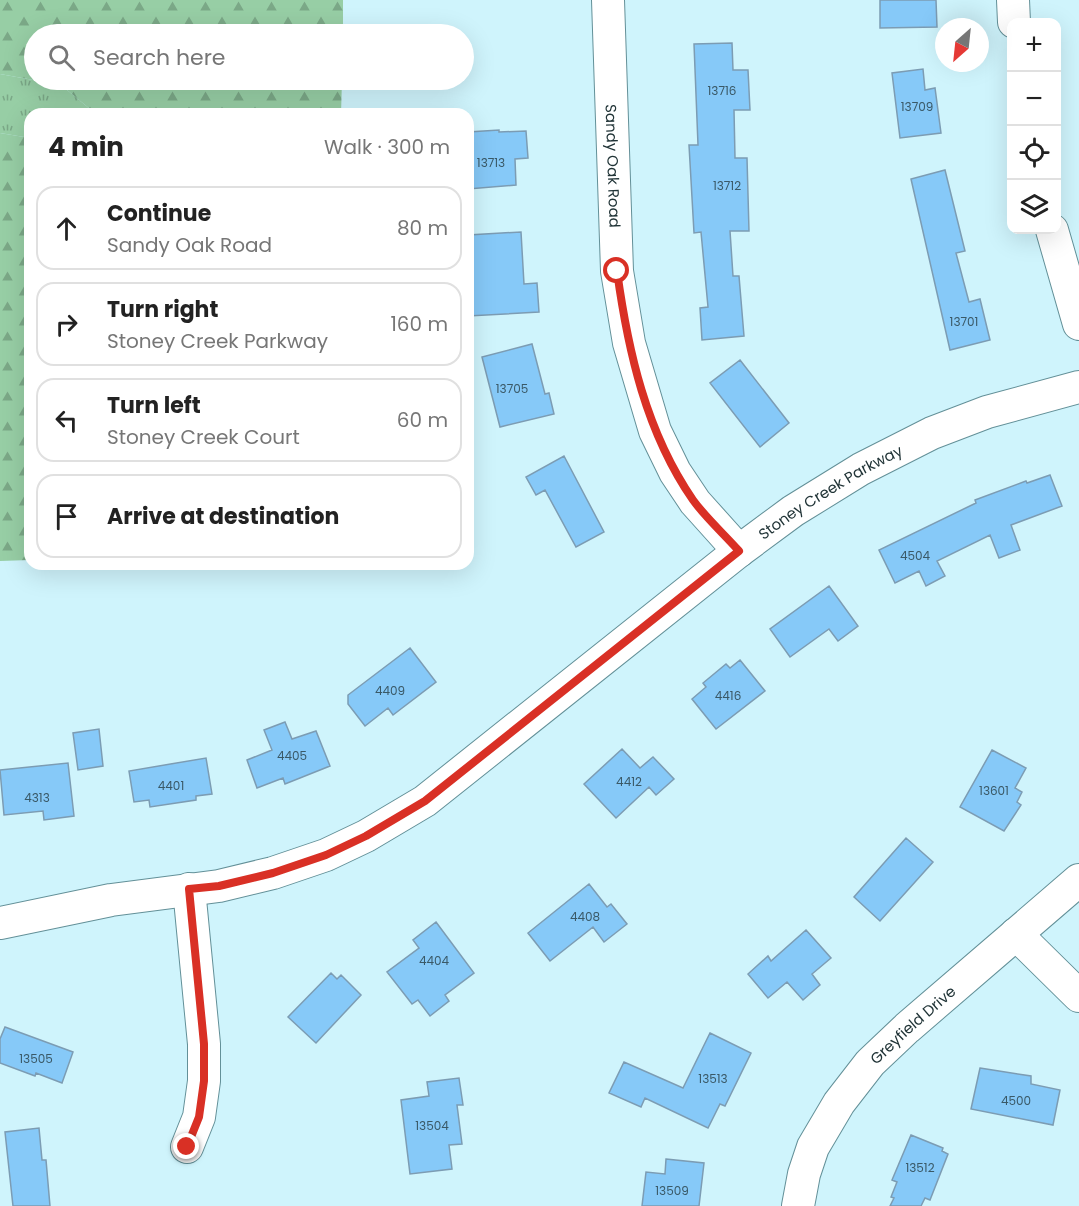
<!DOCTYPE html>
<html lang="en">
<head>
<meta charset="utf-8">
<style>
	:root { --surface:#fff; --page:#f6f6f6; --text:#222; --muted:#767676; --line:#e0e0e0 }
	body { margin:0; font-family:Poppins,sans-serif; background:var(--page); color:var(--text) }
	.controls { position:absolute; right:18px; top:18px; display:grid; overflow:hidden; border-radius:12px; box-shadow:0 6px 24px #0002 }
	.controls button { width:54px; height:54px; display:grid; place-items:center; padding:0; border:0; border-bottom:2px solid var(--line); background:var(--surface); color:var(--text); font:30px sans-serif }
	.compass { position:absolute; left:935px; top:18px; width:54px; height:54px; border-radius:50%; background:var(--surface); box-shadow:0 6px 24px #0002; rotate:207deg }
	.stop { position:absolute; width:18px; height:18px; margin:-14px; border:4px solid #d93025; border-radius:50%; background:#fff }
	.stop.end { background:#d93025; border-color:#fff; box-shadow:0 2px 6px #0008 }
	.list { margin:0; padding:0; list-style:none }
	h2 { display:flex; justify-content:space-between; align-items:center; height:78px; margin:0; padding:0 24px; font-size:26px }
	h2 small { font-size:20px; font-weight:400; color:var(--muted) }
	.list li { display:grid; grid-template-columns:39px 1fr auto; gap:18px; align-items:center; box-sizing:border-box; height:84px; margin:0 12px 12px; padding:0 12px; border:2px solid var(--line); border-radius:18px }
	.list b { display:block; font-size:22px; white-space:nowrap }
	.list p { margin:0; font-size:20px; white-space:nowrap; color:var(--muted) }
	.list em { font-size:20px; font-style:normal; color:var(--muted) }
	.icon { flex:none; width:33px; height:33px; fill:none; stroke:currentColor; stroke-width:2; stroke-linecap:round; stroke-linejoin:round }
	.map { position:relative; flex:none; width:1079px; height:1206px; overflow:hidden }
	.search { position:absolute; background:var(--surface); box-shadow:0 6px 24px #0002; left:24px; top:24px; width:450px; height:66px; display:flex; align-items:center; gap:15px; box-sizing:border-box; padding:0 21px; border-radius:33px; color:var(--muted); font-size:22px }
	.panel { position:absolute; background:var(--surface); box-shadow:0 6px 24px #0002; left:24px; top:108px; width:450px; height:462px; border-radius:18px }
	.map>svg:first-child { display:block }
	.grass { fill:url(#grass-tufts) }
	.forest { fill:url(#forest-firs) }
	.building { fill:#86c9f8; stroke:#7c9cb3; stroke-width:1.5 }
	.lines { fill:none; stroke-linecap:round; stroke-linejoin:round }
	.street-casing { stroke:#639098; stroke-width:34 }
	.street { stroke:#fff; stroke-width:32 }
	.route { stroke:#d93025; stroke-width:8 }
	.labels { text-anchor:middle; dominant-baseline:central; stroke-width:5; stroke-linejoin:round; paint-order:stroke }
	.number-label { font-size:12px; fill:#3a5967 }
	.street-label { font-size:15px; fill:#213437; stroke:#f3fcfd }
</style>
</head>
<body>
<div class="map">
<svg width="1079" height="1206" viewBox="0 0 1079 1206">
	<defs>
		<pattern id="grass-tufts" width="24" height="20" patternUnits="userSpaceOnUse" patternTransform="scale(1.5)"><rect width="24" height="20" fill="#97cea5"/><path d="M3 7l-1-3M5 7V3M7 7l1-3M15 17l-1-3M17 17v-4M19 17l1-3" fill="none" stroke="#7ba887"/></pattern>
		<pattern id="forest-firs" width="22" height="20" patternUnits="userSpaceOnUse" patternTransform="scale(1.5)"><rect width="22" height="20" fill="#97cea5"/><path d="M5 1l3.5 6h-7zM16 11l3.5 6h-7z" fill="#7ba887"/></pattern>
	</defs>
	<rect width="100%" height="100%" fill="#cff4fc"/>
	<path class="grass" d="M 0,74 L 61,85 L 96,114 L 30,114 L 30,138 L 0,133 Z"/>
	<path class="forest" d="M 0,0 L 343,0 L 343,34 L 34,34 L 34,80 L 342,80 L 341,114 L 96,114 L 61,85 L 0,74 Z
		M 0,133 L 30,138 L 30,560 L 0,561 Z"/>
	<path class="building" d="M 880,0 L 936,0 L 937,27 L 880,28 Z
		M 732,43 L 733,70 L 748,70 L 750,110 L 734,110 L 735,158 L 747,158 L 749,231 L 730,231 L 733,276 L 739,276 L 744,336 L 702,340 L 700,308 L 708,307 L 701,232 L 694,233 L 689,145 L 698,145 L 694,44 Z
		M 923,69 L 925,90 L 935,88 L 941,133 L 900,138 L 892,73 Z
		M 499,130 L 499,132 L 526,131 L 528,158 L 515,159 L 516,185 L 468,189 L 468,132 Z
		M 945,170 L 965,251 L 956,253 L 969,302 L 980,299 L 990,340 L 950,350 L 911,179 Z
		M 521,232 L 524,284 L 537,283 L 539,312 L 468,316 L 468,235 Z
		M 532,344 L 545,394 L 549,393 L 554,414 L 500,427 L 482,357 Z
		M 740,360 L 789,423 L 760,447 L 710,383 Z
		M 564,456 L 604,532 L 576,547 L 545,490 L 536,495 L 526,477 Z
		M 1050,475 L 1062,506 L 1011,525 L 1020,550 L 999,558 L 990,535 L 937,561 L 945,576 L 926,586 L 919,571 L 895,583 L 879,550 L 976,503 L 975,500 L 1026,481 L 1027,483 Z
		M 829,586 L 858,626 L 838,641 L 829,629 L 790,657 L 770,629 Z
		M 410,648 L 436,682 L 393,715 L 388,708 L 365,726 L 348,704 L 348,695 Z
		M 740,660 L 765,691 L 716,729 L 692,699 L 706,687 L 703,683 L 726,664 L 730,668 Z
		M 285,722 L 292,739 L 316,731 L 330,766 L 285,784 L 283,778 L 257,788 L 247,760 L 272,750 L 264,730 Z
		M 99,729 L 103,766 L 78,770 L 73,733 Z
		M 622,749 L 640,768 L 653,757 L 674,779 L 656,795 L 649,787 L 616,818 L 584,784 Z
		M 992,750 L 1026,768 L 1015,788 L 1022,792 L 1017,802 L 1021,805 L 1004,831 L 960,807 Z
		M 206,758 L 212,794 L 196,796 L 196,800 L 150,807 L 149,800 L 134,802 L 129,771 Z
		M 68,763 L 74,816 L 44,820 L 43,811 L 4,815 L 0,770 Z
		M 906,838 L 933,862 L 880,921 L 854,897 Z
		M 589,884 L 607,907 L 611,904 L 627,924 L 604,942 L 593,927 L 550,961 L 528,933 Z
		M 436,922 L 474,973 L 445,995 L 449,1001 L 430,1016 L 418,1000 L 412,1004 L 387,972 L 419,948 L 413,940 Z
		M 806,930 L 831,958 L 812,974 L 820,985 L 803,1000 L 787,982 L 768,998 L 748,974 L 768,956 L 771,961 Z
		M 331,973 L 337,979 L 341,975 L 361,995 L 316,1043 L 288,1017 Z
		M 5,1027 L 73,1052 L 62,1083 L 36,1073 L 35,1076 L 0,1063 L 0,1039 Z
		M 710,1033 L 751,1053 L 725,1106 L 720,1104 L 708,1128 L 645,1098 L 641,1107 L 609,1093 L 624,1062 L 683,1088 Z
		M 980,1068 L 1031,1076 L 1031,1084 L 1060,1090 L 1053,1125 L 971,1109 Z
		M 459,1078 L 463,1105 L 457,1105 L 462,1144 L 449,1145 L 452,1169 L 410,1174 L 401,1100 L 429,1096 L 427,1082 Z
		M 39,1128 L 42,1160 L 46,1160 L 50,1206 L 13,1206 L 5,1132 Z
		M 911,1135 L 943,1148 L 942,1151 L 948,1154 L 930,1200 L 925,1198 L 921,1206 L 890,1206 L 894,1198 L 891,1197 L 897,1182 L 892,1180 Z
		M 666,1159 L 704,1163 L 699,1206 L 642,1206 L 646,1172 L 665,1174 Z"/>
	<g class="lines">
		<defs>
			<g id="street">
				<path id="s1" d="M 608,0 L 617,271 L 629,343 L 655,431 L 675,472 L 695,502 L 739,551"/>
				<path d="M 1013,0 L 1014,22"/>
				<path d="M 1052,230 L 1079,324"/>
				<path id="s2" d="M 0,923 L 111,900 L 219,886 L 273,873 L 326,855 L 366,836 L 425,801 L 739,551 L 793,511 L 861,469 L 932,433 L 987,412 L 1079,387"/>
				<path d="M 1016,934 L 1079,996"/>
				<path d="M 187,1147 L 199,1117 L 204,1081 L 204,1044 L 189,889"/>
				<path id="s3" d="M 798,1206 L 804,1174 L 813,1147 L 839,1103 L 870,1063 L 907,1028 L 1079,880"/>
			</g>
		</defs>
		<use href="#street" class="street-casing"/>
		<use href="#street" class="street"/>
	</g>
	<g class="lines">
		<path class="route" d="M 187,1147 L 199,1117 L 204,1081 L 204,1044 L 189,889 L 219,886 L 273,873 L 326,855 L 366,836 L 425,801 L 739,551 C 724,534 706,518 693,500 C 646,432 628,351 617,271"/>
	</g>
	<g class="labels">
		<g class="number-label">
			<text x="722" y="90">13716</text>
			<text x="917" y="106">13709</text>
			<text x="491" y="162">13713</text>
			<text x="727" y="185">13712</text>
			<text x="964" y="321">13701</text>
			<text x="512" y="388">13705</text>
			<text x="915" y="555">4504</text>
			<text x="390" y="690">4409</text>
			<text x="728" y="695">4416</text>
			<text x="292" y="755">4405</text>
			<text x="629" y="781">4412</text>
			<text x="171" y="785">4401</text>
			<text x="994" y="790">13601</text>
			<text x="37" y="797">4313</text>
			<text x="585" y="916">4408</text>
			<text x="434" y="960">4404</text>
			<text x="36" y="1058">13505</text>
			<text x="713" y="1078">13513</text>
			<text x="1016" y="1100">4500</text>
			<text x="432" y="1125">13504</text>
			<text x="920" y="1167">13512</text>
			<text x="672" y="1190">13509</text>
		</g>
		<g class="street-label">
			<text stroke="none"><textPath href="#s1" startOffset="166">Sandy Oak Road</textPath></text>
			<text stroke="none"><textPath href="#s2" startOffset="957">Stoney Creek Parkway</textPath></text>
			<text stroke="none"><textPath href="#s3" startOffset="220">Greyfield Drive</textPath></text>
		</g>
	</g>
</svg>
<div class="controls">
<button>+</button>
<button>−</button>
<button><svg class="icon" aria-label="locate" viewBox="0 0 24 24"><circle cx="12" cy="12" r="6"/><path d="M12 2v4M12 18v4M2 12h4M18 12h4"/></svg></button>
<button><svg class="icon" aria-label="layers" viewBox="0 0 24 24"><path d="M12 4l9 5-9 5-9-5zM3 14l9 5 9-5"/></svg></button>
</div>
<svg class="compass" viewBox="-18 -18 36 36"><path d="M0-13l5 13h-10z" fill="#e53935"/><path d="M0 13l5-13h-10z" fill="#767676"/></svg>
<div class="stop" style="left:617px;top:271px"></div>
<div class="stop end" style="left:187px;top:1147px"></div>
<div class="search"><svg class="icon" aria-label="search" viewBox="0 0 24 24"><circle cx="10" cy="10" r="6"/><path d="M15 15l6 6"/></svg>Search here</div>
<section class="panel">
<h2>4 min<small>Walk · 300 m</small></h2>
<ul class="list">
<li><svg class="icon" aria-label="ahead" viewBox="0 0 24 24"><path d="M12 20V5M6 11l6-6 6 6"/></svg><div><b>Continue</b><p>Sandy Oak Road</p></div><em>80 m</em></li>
<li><svg class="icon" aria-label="right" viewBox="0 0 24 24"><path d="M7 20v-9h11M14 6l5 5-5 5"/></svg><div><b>Turn right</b><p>Stoney Creek Parkway</p></div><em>160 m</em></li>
<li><svg class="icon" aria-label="left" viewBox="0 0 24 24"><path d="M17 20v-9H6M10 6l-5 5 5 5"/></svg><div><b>Turn left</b><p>Stoney Creek Court</p></div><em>60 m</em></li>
<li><svg class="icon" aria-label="arrive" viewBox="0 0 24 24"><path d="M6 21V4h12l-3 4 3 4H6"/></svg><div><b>Arrive at destination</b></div></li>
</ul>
</section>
</div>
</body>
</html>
